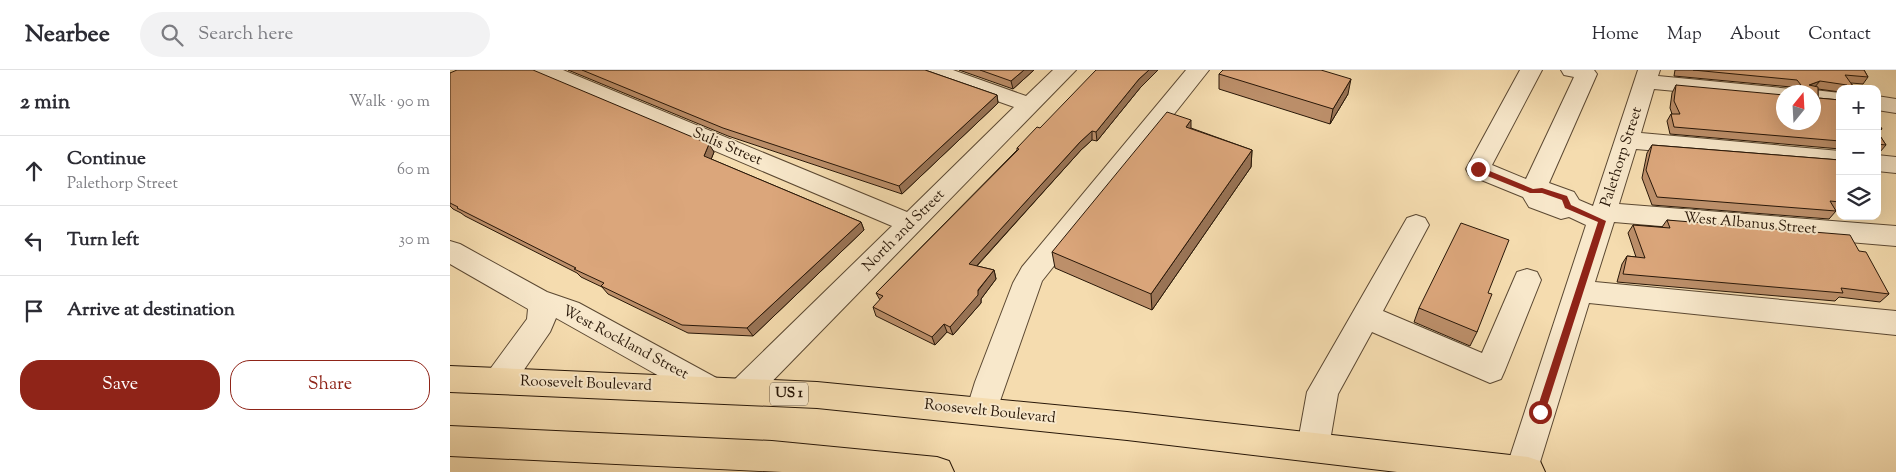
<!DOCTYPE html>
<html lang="en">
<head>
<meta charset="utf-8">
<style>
	:root { --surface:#fff; --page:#f2f2f3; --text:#2b2b33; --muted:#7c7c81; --line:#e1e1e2; --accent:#8f2418 }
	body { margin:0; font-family:"Sorts Mill Goudy",serif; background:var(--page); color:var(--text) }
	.controls { position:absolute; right:15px; top:15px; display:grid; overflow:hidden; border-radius:10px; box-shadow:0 5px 20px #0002 }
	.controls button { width:45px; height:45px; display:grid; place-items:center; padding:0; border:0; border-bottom:1px solid var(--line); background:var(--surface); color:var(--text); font:25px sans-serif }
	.compass { position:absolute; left:1326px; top:15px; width:45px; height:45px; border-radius:50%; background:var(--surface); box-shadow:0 5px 20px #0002; rotate:18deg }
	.stop { position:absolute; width:15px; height:15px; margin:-11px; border:4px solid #8f2418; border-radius:50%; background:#fff }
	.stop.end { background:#8f2418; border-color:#fff; box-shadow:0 1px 5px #0008 }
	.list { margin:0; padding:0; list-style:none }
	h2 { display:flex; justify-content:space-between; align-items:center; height:65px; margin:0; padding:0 20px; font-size:21px }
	h2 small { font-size:16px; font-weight:400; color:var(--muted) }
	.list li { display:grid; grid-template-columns:32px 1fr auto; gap:15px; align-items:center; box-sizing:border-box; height:70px; padding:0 20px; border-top:1px solid var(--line) }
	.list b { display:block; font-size:19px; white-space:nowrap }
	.list p { margin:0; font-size:16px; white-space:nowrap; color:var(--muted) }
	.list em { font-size:16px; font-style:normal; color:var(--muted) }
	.actions { display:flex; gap:10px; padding:15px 20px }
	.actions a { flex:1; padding:11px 0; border:1px solid var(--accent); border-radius:20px; text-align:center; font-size:18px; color:var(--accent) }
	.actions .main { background:var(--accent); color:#fff }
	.icon { flex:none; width:28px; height:28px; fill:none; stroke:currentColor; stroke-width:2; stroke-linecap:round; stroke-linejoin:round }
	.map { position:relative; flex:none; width:1446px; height:402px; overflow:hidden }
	header { display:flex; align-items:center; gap:30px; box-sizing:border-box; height:70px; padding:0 25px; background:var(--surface); border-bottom:1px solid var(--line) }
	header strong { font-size:24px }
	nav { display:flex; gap:28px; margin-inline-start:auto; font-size:18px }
	.search { width:350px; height:45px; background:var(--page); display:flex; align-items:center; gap:12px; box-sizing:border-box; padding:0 18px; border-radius:28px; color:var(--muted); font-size:19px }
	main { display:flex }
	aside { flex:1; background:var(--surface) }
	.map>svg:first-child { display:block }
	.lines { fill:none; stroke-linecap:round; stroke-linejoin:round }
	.minor-casing { stroke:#5b4832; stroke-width:2 }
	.highway-casing { stroke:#281708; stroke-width:2 }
	.minor { fill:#f8e8cb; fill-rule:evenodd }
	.highway { fill:#f5dcaf; fill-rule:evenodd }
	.wall { fill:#bc8f6a; stroke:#281708 }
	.shaded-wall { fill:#997456; stroke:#281708 }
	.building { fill:#dba67b; stroke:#281708 }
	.route { fill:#8f2418 }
	.labels { text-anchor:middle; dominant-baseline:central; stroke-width:4; stroke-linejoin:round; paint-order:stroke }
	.shield { fill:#f8e8cb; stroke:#665642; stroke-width:1 }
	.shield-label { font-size:14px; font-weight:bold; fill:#281708 }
	.street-label { font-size:15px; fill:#281708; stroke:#f8e8cb }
</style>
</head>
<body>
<header>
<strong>Nearbee</strong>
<div class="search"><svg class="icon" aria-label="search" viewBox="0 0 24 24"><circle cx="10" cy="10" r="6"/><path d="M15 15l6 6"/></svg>Search here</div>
<nav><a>Home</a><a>Map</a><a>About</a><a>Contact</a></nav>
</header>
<main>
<aside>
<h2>2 min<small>Walk · 90 m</small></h2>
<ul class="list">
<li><svg class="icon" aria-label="ahead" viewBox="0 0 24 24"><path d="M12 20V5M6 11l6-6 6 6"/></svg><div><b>Continue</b><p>Palethorp Street</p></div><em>60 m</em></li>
<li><svg class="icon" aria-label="left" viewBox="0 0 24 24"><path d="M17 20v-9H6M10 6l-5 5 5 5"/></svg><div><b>Turn left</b></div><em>30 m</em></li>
<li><svg class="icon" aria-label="arrive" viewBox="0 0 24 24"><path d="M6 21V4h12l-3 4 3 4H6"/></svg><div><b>Arrive at destination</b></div></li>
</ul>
<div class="actions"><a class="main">Save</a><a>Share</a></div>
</aside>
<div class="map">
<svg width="1446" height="402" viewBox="0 0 1446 402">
	<rect width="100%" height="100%" fill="#f5dcaf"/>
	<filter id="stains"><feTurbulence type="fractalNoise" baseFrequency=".004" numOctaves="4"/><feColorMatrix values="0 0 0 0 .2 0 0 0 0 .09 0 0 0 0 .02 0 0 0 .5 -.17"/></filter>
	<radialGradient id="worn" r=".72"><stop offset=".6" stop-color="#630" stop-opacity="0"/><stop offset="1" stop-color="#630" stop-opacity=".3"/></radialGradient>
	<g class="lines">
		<defs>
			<path id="minor" d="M 83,0 L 113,0 L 457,142 L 564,37 L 474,5 L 471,0 L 503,0 L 576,26 L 603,0 L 626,0 L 304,330 L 293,334 L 282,330 L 278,321 L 282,312 L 442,156 L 86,5 Z
				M 736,0 L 759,0 L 592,211 L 543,351 L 532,355 L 521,351 L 516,341 L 525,312 L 563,213 L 572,197 Z
				M 1070,0 L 1092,0 L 1042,95 L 1076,109 L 1124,7 L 1114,5 L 1111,0 L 1144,0 L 1147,4 L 1099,113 L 1124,122 L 1129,130 L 1143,136 L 1188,0 L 1210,0 L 1208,6 L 1342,19 L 1344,22 L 1334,22 L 1334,31 L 1204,19 L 1191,63 L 1390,81 L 1390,97 L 1186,79 L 1169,134 L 1446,156 L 1446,176 L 1164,152 L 1145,212 L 1446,241 L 1446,265 L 1139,233 L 1087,402 L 1055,402 L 1136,155 L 1119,147 L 1111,149 L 1079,137 L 1073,127 L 1019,105 L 1016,99 Z
				M 1364,20 L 1390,23 L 1390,37 L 1364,34 L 1364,22 L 1356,22 Z
				M 1427,26 L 1446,29 L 1446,43 L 1427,40 Z
				M 1427,85 L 1446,87 L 1446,103 L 1427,101 Z
				M 966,145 L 975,148 L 979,155 L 933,241 L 1032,283 L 1067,202 L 1077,199 L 1087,202 L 1091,210 L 1055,300 L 1051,309 L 1040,313 L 922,262 L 888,324 L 879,377 L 875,387 L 863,392 L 851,387 L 847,377 L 857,322 L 957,148 Z
				M 0,171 L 10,174 L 97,222 L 129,233 L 272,311 L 276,320 L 272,329 L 261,333 L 250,329 L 106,248 L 100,262 L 60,320 L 49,324 L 38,320 L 34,311 L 38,302 L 77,249 L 78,239 L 0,194 Z"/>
			<path id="highway" d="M 0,296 L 367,312 L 677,342 L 1078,387 L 1090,391 L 1095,402 L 947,402 L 677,370 L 367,338 L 0,322 Z
				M 0,356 L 322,371 L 487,387 L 499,391 L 504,402 L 332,402 L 0,386 Z"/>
		</defs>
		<use href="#minor" class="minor-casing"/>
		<use href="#highway" class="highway-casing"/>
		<use href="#minor" class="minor"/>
		<use href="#highway" class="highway"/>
	</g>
	<path class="wall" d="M 118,0 L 475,0 L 547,25 L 548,33 L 452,124 L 278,66 Z
		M 509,0 L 584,0 L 563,19 Z
		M 1225,0 L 1414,0 L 1418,7 L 1413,14 L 1401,13 L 1405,19 L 1390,19 L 1390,22 L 1368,19 L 1368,28 L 1390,30 L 1390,79 L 1220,64 L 1217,51 L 1221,44 L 1222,44 L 1220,38 L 1222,23 L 1226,15 L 1334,52 L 1364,22 L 1337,22 L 1341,17 L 1224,6 Z
		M 0,3 L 264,82 L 261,89 L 411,152 L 414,160 L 303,266 L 238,263 L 158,224 L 152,217 L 131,207 L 127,203 L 15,146 L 11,143 L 3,139 L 0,136 Z
		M 769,4 L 898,24 L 880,54 L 769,19 Z
		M 690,18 L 647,71 L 642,70 L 631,80 L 527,196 L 544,200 L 546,209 L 531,229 L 531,233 L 503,265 L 497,262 L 485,275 L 426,246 L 423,237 L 430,230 L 426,223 L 567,80 L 567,78 L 590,58 Z
		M 1427,52 L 1432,59 L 1428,63 L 1436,75 L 1430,82 L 1427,82 Z
		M 741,58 L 802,80 L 801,97 L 702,240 L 605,198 L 602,182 Z
		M 1202,75 L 1390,90 L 1390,141 L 1385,140 L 1386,141 L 1379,149 L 1202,135 L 1192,108 L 1197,83 Z
		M 1217,150 L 1409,181 L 1439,224 L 1430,232 L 1389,227 L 1385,231 L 1167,212 L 1172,194 L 1177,186 L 1186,187 L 1178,163 L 1183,155 L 1212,157 Z
		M 1038,223 L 1027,262 L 1020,276 L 964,252 L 969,238 Z"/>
	<path class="shaded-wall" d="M 574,0 L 584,0 L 563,19 L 561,11 Z
		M 699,0 L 708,0 L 690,18 L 647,71 L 646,62 L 689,9 Z
		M 901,9 L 898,24 L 880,54 L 883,39 Z
		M 1370,11 L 1364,18 L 1359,15 Z
		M 547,25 L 548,33 L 452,124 L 449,116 Z
		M 741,50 L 741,67 L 736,57 Z
		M 642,61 L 642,70 L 631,80 L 521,202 L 519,194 L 630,72 Z
		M 259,74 L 264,82 L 259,95 L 254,86 Z
		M 802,80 L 801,97 L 702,240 L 701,224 Z
		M 411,152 L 414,160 L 303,266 L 297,258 Z
		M 544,200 L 546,209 L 531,229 L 531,233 L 503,265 L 500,257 Z
		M 494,254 L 497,262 L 485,275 L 482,267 Z"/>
	<path class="building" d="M 7,0 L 83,0 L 259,74 L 254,86 L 411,152 L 297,258 L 232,255 L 151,216 L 154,213 L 124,199 L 126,198 L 7,138 L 8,137 L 0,133 L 0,3 Z
		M 132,0 L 475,0 L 547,25 L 449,116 L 273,58 Z
		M 530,0 L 574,0 L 561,11 Z
		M 646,0 L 699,0 L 689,9 L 646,62 L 642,61 L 630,72 L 519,194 L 544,200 L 528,220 L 528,225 L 500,257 L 494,254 L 482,267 L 423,237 L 433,226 L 426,223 L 569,79 L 567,78 L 587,57 L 590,58 Z
		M 773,0 L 871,0 L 901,9 L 883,39 L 769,4 Z
		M 1243,0 L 1414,0 L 1418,7 L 1395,5 L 1405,19 L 1397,19 L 1397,15 L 1370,11 L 1359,15 L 1368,17 L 1368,28 L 1390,30 L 1390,71 L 1224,57 L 1221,44 L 1230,44 L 1224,31 L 1226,15 L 1334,25 L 1334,52 L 1364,52 L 1364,22 L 1341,22 L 1341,17 L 1351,15 L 1347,10 Z
		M 717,42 L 741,50 L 736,57 L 802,80 L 701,224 L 602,182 Z
		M 1427,52 L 1432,59 L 1427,59 Z
		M 1427,61 L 1436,75 L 1427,74 Z
		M 1202,75 L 1390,90 L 1390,132 L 1380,131 L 1386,141 L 1207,127 L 1196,100 Z
		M 1217,150 L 1400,165 L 1409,181 L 1416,182 L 1439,224 L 1391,218 L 1393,223 L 1173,204 L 1177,186 L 1195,188 L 1183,155 L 1220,158 Z
		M 1011,153 L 1059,170 L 1038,223 L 1042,224 L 1027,262 L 969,238 Z"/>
	<path class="route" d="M 1025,97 L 1030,97 L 1083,119 L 1092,118 L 1117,126 L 1121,135 L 1156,151 L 1095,342 L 1090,346 L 1086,342 L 1148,152 L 1115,138 L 1112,130 L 1092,123 L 1080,123 L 1025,101 Z"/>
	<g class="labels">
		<rect class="shield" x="320" y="312.5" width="38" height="23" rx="4"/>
		<g class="shield-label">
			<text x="339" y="324">US 1</text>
		</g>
		<g class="street-label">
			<text transform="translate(277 77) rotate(23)">Sulis Street</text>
			<text transform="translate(1172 87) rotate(-72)">Palethorp Street</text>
			<text transform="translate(1300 154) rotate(5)">West Albanus Street</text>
			<text transform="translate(454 161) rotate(-45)">North 2nd Street</text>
			<text transform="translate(175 273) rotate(28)">West Rockland Street</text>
			<text transform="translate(136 314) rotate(2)">Roosevelt Boulevard</text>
			<text transform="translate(540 342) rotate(6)">Roosevelt Boulevard</text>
		</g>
	</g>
	<rect width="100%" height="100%" filter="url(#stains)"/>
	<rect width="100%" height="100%" fill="url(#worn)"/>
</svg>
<div class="controls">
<button>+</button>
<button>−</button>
<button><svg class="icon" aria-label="layers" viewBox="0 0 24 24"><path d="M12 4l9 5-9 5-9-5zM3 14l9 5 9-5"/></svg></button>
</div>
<svg class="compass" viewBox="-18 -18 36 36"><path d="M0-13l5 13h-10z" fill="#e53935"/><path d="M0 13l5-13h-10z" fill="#7c7c81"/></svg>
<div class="stop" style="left:1090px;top:342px"></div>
<div class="stop end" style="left:1028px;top:99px"></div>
</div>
</main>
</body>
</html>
